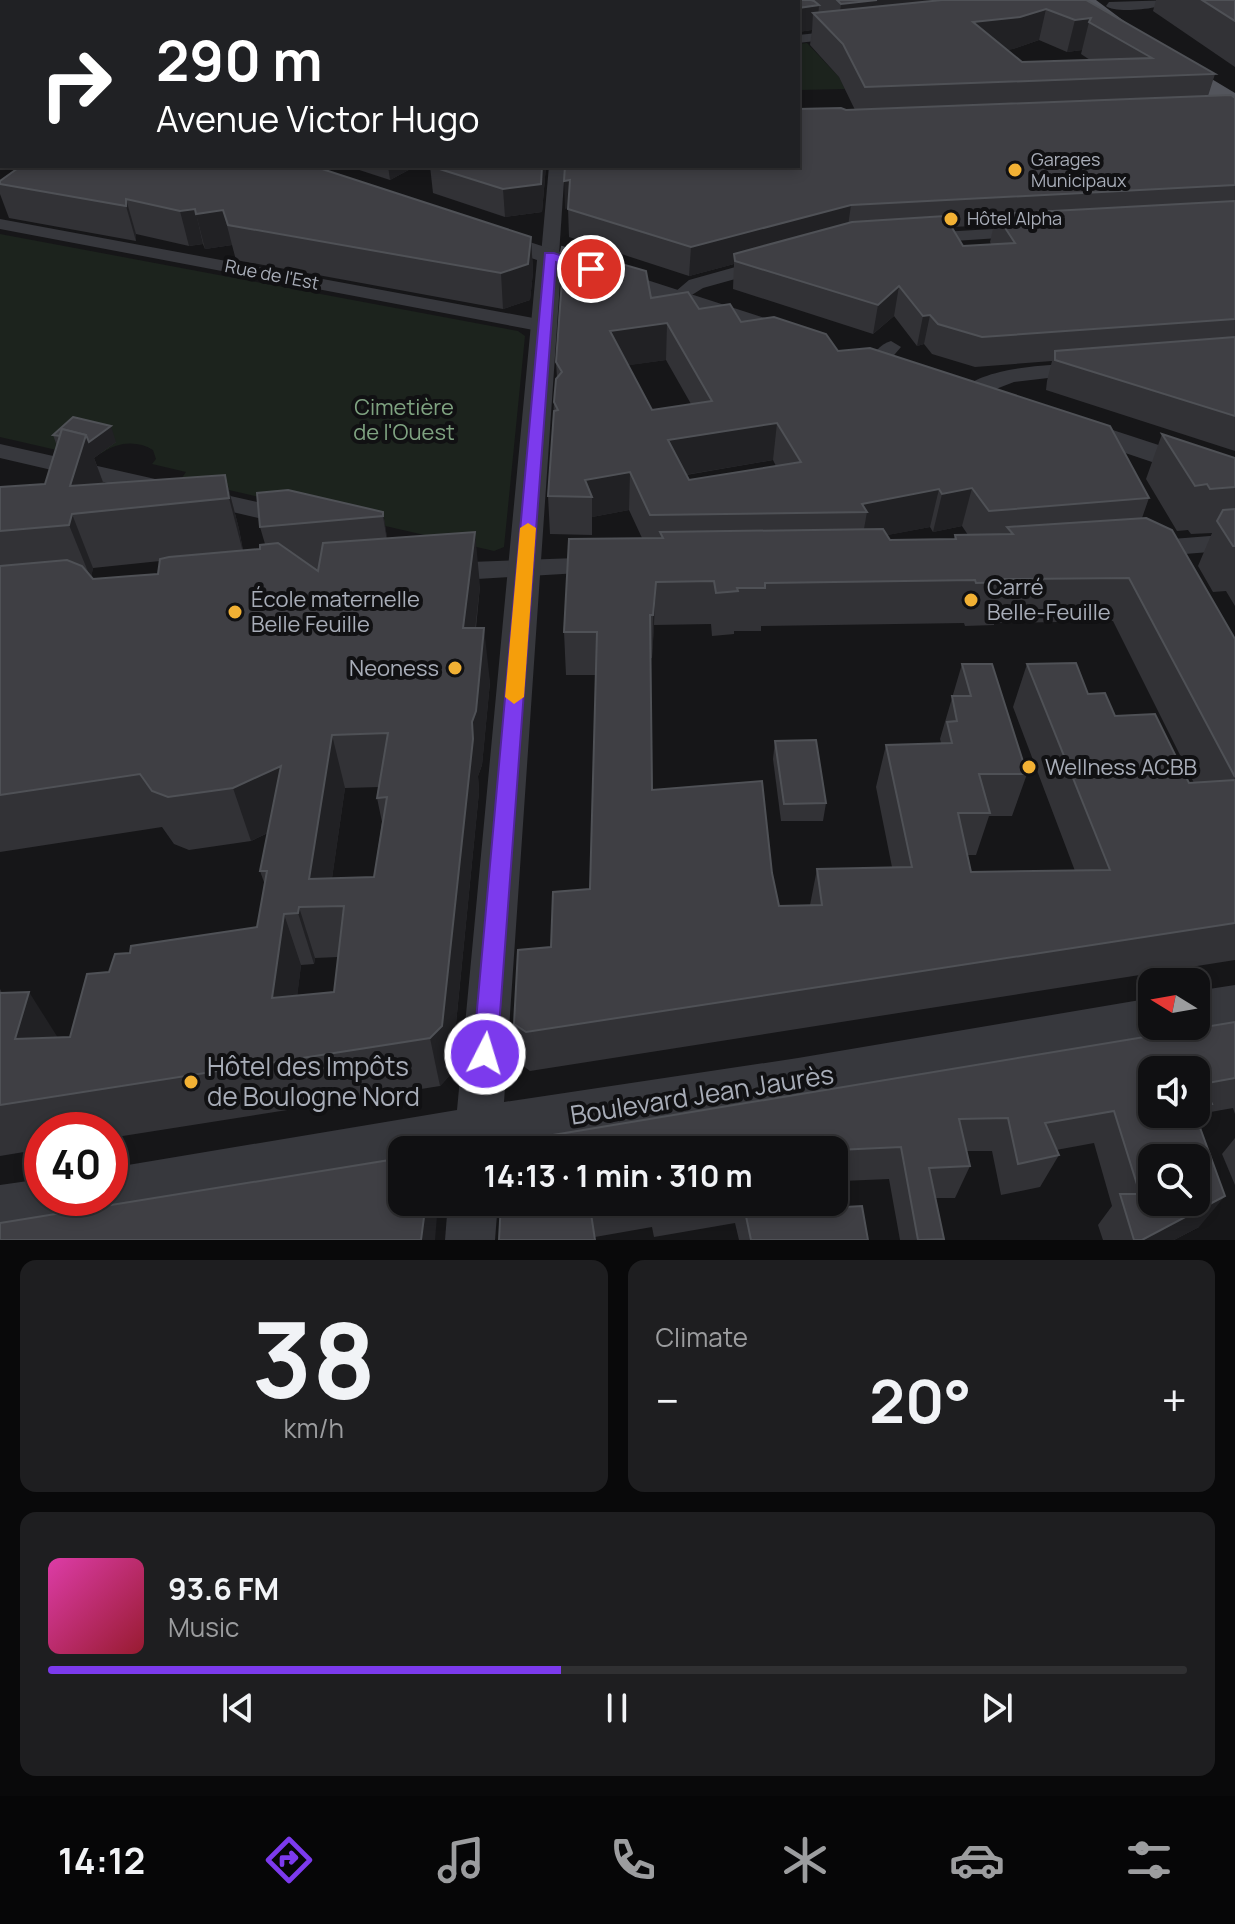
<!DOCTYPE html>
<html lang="en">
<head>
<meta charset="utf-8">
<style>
  body { margin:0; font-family:Manrope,sans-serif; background:#1e1e20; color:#f1f3f6; height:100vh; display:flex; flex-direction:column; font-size:30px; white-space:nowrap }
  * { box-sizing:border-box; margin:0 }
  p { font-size:26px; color:#9c9d9f }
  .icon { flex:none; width:44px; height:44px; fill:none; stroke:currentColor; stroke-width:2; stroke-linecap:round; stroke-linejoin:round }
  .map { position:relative; height:1240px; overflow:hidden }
  .panel { display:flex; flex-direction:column; gap:20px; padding:20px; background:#09090a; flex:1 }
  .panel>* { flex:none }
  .banner { position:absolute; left:0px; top:0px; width:800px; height:168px; box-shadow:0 4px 12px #0003,0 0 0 2px #303032; background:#202124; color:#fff; overflow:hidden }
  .needle { width:52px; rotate:281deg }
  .tools { position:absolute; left:1138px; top:968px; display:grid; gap:16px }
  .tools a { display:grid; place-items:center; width:72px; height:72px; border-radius:16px; background:#101012; box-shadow:0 4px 12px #0003,0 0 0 2px #303032; font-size:40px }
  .speed { position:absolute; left:24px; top:1112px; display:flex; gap:16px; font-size:40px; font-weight:700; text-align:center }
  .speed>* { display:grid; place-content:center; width:104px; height:104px; border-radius:50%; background:#101012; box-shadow:0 4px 12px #0003,0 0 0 2px #303032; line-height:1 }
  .speed .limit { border:12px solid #d22; background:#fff; color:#111 }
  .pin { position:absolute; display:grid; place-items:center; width:68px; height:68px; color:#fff; margin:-34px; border:4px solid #fff; border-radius:50%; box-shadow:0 2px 8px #0007 }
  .me { position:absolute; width:88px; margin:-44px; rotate:5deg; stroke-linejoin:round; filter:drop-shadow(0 0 6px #0008) }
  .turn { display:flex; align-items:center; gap:28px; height:168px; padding:0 24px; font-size:36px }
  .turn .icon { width:104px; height:104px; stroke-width:2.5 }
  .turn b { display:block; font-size:56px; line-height:68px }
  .big { font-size:60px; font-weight:700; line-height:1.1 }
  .panel .card { flex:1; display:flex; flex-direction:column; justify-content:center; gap:12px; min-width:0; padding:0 28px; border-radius:16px; background:#1e1e20 }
  .panel .dial { align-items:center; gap:0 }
  .dial b { font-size:104px; line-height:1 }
  .song { display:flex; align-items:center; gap:24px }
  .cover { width:96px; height:96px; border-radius:12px; background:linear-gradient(135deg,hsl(320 70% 55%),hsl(350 70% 35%)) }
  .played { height:8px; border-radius:4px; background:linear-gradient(90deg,#7c3aed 45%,#303032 45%) }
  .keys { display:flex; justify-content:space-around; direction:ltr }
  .heat { display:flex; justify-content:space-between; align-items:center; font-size:44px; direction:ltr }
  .panel .tiles { flex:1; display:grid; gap:20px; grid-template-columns:1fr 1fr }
  .card:last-child { grid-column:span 2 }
  .trip { position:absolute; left:388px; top:1136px; width:460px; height:80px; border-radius:16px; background:#101012; box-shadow:0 4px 12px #0003,0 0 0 2px #303032; font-weight:700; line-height:80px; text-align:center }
  .tab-bar { display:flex; height:128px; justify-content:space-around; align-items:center; background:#060607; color:#9c9d9f }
  .tab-bar .icon { width:56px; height:56px }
  .tab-bar .active { color:#7c3aed }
  .tab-bar b { font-size:36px; color:#f1f3f6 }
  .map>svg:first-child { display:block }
  .green { fill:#1c231d }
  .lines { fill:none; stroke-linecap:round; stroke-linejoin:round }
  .minor { fill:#37383d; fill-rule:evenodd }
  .tertiary { fill:#37383d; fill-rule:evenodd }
  .primary { fill:#53555c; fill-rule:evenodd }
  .wall { fill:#323236; fill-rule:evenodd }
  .shaded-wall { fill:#212124 }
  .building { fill:#3f3f44; stroke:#4f5156; stroke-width:2; fill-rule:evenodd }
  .route { fill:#7c3aed; stroke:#51269a; stroke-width:2 }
  .slow { fill:#f59e0b }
  .poi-dot { fill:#f2b134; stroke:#111113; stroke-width:3 }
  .labels { text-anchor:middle; stroke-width:8; stroke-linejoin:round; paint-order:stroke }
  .far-poi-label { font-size:18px; fill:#a8adb8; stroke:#111113; text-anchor:start }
  .far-street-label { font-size:18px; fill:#a8adb8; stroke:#111113 }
  .park-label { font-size:22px; fill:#7fa381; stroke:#111113 }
  .poi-label { font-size:22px; fill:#a8adb8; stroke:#111113; text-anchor:start }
  .near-poi-label { font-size:26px; fill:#a8adb8; stroke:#111113; text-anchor:start }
  .near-street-label { font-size:26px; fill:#a8adb8; stroke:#111113 }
</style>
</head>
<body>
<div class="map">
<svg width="1235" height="1240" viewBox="0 0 1235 1240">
  <rect width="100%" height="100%" fill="#161618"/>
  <g class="green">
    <path d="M807,43L839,77L845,89L798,90V44Z"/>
    <path d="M0,234L518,331L525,336L504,547L494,551L181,479L186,472L152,464L156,459L153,450C137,440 117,442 102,453L68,445L61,451L0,437Z"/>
  </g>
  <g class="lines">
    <g class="minor">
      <path d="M846,30L851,31V37L798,43V35Z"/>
      <path d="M549,166H565L559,255L550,261L541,255Z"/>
      <path d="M0,219L544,320L554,326L544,332L0,229Z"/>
      <path d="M1025,227L1034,232L1031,236L924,243L915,238L924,233Z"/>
      <path d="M768,258L777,264L775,268L703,288L679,303L669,297L689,280Z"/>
      <path d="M891,341L901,347L883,368H869L866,364C872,355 880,344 891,341Z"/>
      <path d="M1084,363L1094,369L1091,373L1014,382L970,399L959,393C981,366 1051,365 1084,363Z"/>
      <path d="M0,444L293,510L301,512L305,518L301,524L293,526L0,458Z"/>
      <path d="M1235,534V550L1147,557L1138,555L1135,549L1138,543L1147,541Z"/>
      <path d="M604,557L613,559L616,565L613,571L444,581L435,578L431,572L435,566L444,563Z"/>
    </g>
    <g class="tertiary">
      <path d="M1174,0C1165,9 1115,14 1106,6L1109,2Z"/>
      <path d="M486,228L802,330L806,336L802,342H784L561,268L504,1102L798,1058L1152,998V1026H1171L1168,1034L1152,1040L798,1102L501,1150H402V1166L110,1218L98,1213L80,1223L0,1235V1185L42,1179V1198H110V1168L457,1110L537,260L478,240L474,235L478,230Z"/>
      <path d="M1076,418L1235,470V490L1066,433L1062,427L1066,421Z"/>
      <path d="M1235,985V1025L1196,1031L1182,1026H1196V991Z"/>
      <path d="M448,1202H498L495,1240H445Z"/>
    </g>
    <path class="primary" d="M1071,0H1096L1160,48L1235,93V112L1226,109L1144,58Z"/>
  </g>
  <g class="wall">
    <path d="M261,0H1086L1215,74L1208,96L1235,98V451L1046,390L1047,381L1052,361L975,367L932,354L924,344L917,346L894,316L873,334L733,289L734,264L689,276L569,237L568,208L565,209L846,110H855L839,77L810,45L812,30L798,32V2H262ZM1039,40L1067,52L1082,50L1081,54L1090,60L1022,62L1006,50L1013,49ZM994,225L990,242L991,244L963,246L952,227Z"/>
    <path d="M1156,0H1235V67L1153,11Z"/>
    <path d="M347,166H416L390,180Z"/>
    <path d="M430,166H546L542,212L505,217L433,193Z"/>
    <path d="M0,181L531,237L533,272L530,300L503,309L236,260L232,245L205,249L203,244L189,246L136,234V241L9,218L0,194Z"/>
    <path d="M651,298L699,309L838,351L1149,498L1142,518L1235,639V960L530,1071L518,1062L514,1024L551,947L590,889L596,675H566L564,632L642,538L629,510L592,517V535L550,534L548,496L554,402L557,378L556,362ZM666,360L691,404L652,410L628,365ZM773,460L776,466L689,480L686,475ZM962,526L968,535H955L954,539L890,540L887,535L930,527L933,532ZM1113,621L1194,783H1189L1088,694L1027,664L1013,707L1075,871L971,872L967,855H976L989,816H1012L1027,774L962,664L940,739L941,743L886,745L876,787L892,867L817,869L810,905L779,906L772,873L652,790L650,658H652L654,625L711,624L712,636L734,634V631H761V626L964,623L965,626L994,625V623Z"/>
    <path d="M1162,434L1235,458V606L1226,591L1213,592L1198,566L1212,533L1191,534L1188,530L1177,531L1146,479Z"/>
    <path d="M53,435L116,442L94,458L104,484L225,475L239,529L243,550L260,549L265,544L260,527L383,512L387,538L480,586L476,628L490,682L482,765L478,776L479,792L451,1074L440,1086L110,1138V1130H42V1149L0,1156V989L2,993L58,1038L70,1037L109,972L130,953L257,927L265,885L260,871L268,833L251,841L189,850L174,844L162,827L0,852V487L45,484L57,446ZM160,561L158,574L93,579L91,577L93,568ZM379,787L377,798L382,822L374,877L332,878L345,788ZM338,957L334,992L297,996L301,965L314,964L315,958Z"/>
    <path d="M775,741L826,803L823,821H781L773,759Z"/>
    <path d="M1235,1022V1114L1233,1108L1205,1113L1198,1122L1199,1227L1174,1240H1103L1098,1225L1112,1206L1094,1143L1056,1150L1059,1155L1040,1187L1001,1195L992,1151H966L970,1166L955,1198H936L944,1240H900L889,1179L842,1181L845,1207L868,1240H739L735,1223L654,1237L652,1227L595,1237L501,1202H834V1150ZM1196,1070V1114H1152Z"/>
    <path d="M1235,1138V1185L1222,1154Z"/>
  </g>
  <g class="shaded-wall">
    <path d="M197,0H238L235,2H194Z"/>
    <path d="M490,0H548V2H491Z"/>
    <path d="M877,0H1039L838,28L841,4Z"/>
    <path d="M798,2L819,5L818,18L813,13L812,30L798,32Z"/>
    <path d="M1046,9L1039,40L1013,49L966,54L973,22Z"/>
    <path d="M1091,18L1089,22L1082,50L1067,52L1075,20Z"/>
    <path d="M0,24H2V51L0,52Z"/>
    <path d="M2,92V120L0,121V93Z"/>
    <path d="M2,129V162L0,164V130Z"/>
    <path d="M388,166H416L390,180Z"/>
    <path d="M542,166H546L542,212L505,217L503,189Z"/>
    <path d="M570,180L571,208L565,209L564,181Z"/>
    <path d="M126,199L136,234V241L126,206Z"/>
    <path d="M851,205L847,233L734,254V264L689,276L691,247Z"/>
    <path d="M195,209L203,244L189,246L180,211Z"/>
    <path d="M223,210L232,245L205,249L196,214Z"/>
    <path d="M531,237L533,272L530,300L503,309L501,273Z"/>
    <path d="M899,286L894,316L873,334L878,305Z"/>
    <path d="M930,315L924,344L917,346L923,316Z"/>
    <path d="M667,323L666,360L610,368V331Z"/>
    <path d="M777,423L773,460L666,478L668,440Z"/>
    <path d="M111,426L116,442L94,458L105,488L70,486L86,435Z"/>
    <path d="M630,472L629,510L592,517V497L585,480Z"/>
    <path d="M225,475L239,529L243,552L229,498Z"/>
    <path d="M972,488L962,526L933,532L942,494Z"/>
    <path d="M939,489L930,527L862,540L867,512L862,504Z"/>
    <path d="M383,512L390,556V560L383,516Z"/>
    <path d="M72,514L93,568L91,579L69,525Z"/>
    <path d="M475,532L480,586L469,682L463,628Z"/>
    <path d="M656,582L654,625L652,658L653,615Z"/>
    <path d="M484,628L490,682L482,765L478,776L479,792L451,1074L440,1086L430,1038Z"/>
    <path d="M332,735L345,788L328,906L309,879Z"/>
    <path d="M281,766L296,819L251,841L233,788Z"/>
    <path d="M299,907L315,958L314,964L298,913Z"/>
    <path d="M284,914L301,965L291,1047L272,998Z"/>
    <path d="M29,992L60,1041L15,1039Z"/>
    <path d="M1225,1196L1199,1227L1174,1240H1142Z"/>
    <path d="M426,1202H438V1204L435,1240H421Z"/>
  </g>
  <g class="building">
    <path d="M0,0H197L194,2H2V24H0Z"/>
    <path d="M268,0H493L494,2H269Z"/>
    <path d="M581,0H811L814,1L819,5L798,8V2H581Z"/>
    <path d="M837,0H877L841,4Z"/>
    <path d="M942,0H1086L1215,74L865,87L843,44L813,13ZM1046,9L1075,20L1091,18L1089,22L1152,58L1022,62L973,22L1020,17Z"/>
    <path d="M1202,0H1235V21Z"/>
    <path d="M0,71H2V92L0,93Z"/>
    <path d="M1231,95L1235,98V185L851,205L691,247L568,209L570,180L564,181L565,166H798V109L841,108L846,110Z"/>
    <path d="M0,114H2V129L0,130Z"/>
    <path d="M21,166H313L531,237L528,264L501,273L228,225L223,210L196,214L195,209L180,211L126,199V206L0,184V181Z"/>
    <path d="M430,166H542L541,184L503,189Z"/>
    <path d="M1235,201V319L982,337L938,324L930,315L923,316L899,286L878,305L735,261L734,254L852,222L945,216L963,246L1015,243L996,214Z"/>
    <path d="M562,247L646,271L651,298L688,292L699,309L730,304L741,322L774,317L826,334L838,351L870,348L1110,426L1149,498L989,511L972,488L942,494L939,489L862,504L867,512L650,515L630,472L585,480L592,497L548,496L554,411L558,410L554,402L556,379L562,372L556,362L564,252H561ZM667,323L712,401L652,410L610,331ZM777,423L801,462L689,480L668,440Z"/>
    <path d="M1235,337V416L1055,360V351Z"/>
    <path d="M73,417L111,426L89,442L86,435L62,429L60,436L53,435Z"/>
    <path d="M62,429L86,435L70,486L225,475L229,498L72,514L69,525L0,531V487L45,484Z"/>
    <path d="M1162,434L1235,458V487L1210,489L1207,484L1195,486Z"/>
    <path d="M288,490L383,512V516L260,527L257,493Z"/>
    <path d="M1235,509V546H1233L1217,521L1223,510Z"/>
    <path d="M1146,518L1172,530L1235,639V777L1129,578L1005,579L1006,582L976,583L975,580L765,583V588H737L738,591L716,593L714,581L656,582L653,615H650L652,790L762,781L772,873L779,906L822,905L817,869L912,867L886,745L952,743L947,722L957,721L952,696H971L962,664H992L1027,774H979L990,813H958L971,872L1110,870L1027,664L1076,663L1088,694L1105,693L1115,716L1155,714L1189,783L1235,780V923L526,1032L514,1024L518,950L551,947L553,892L590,889L597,632H564L569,539L663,538L660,532L883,529L890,540L956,539L955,535L1013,534L1007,527Z"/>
    <path d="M475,532L463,628H484L476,711L472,722L473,739L442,1026L430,1038L0,1105V993L29,992L15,1039L70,1037L87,974L109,972L115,954L130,953L131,946L257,927L267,871H260L281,766L233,788L168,797L152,791L140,774L0,795V566L67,560L82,566L93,579L131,576L158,574L160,559L169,557L260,549V545L278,543L318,571L323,543ZM388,733L377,798L387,797L374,877L309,879L332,735ZM344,906L334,992L272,998L284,914L298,913L299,907Z"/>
    <path d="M816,740L826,803L784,804L775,741Z"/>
    <path d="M1235,1022V1078L1202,1084L1212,1104L1196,1107V1070H1152V1114H1195L1225,1196L1142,1240H1134L1120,1194H1140L1114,1111L1045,1123L1059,1155L1018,1164L1008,1118L959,1119L970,1166L929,1168L944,1239L918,1240L901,1147L837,1150L845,1207L862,1206L868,1240H751L743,1202H834V1150H510L517,1141ZM1152,1158H1196V1202H1152Z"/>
    <path d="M402,1158V1202H426L421,1240H0V1223Z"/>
    <path d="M501,1202H620L590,1207L595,1240H499Z"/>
    <path d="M654,1202H683L655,1207Z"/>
  </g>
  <path class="route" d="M545,253H554L597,269L591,273L556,262L497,1054L493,1062L485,1065L476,1062L473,1054Z"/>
  <path class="slow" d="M528,523L536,528L524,697L514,704L505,697L520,528Z"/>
  <g class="poi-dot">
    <circle cx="1015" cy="170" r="8"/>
    <circle cx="951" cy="219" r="8"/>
    <circle cx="971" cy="600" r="8"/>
    <circle cx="235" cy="612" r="8"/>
    <circle cx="455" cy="668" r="8"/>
    <circle cx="1029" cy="767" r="8"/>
    <circle cx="191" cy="1082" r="8"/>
  </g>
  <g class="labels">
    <g class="far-poi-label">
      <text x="1031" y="166">Garages<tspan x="1031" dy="21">Municipaux</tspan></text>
      <text x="967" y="225">Hôtel Alpha</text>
    </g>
    <g class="far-street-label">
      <text transform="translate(272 275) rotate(11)" y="6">Rue de l'Est</text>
    </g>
    <g class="park-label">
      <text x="404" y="415">Cimetière<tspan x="404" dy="25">de l'Ouest</tspan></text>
    </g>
    <g class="poi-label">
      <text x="987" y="595">Carré<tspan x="987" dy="25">Belle-Feuille</tspan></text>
      <text x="251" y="607">École maternelle<tspan x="251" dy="25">Belle Feuille</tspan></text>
      <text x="439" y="676" text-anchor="end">Neoness</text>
      <text x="1045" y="775">Wellness ACBB</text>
    </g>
    <g class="near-poi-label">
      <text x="207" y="1076">Hôtel des Impôts<tspan x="207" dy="30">de Boulogne Nord</tspan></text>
    </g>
    <g class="near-street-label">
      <text transform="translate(702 1095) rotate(-9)" y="9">Boulevard Jean Jaurès</text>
    </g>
  </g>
</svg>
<div class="tools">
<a><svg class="needle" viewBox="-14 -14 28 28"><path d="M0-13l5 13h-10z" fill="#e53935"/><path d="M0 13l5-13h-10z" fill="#9c9d9f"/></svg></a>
<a><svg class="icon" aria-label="sound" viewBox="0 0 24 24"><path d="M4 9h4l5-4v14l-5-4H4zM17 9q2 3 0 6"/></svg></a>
<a><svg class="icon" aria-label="search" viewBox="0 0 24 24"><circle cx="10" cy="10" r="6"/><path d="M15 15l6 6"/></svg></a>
</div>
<div class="speed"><div class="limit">40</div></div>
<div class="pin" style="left:591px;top:269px;background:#d93025"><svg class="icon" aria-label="arrive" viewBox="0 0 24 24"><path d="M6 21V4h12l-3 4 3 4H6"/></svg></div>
<svg class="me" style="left:485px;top:1054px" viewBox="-20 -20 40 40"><circle r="17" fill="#7c3aed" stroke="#fff" stroke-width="3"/><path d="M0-11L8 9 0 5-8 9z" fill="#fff"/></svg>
<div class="trip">14:13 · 1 min · 310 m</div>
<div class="banner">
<div class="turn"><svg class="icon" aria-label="right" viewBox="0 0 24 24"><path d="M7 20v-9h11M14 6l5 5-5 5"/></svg><div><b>290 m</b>Avenue Victor Hugo</div></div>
</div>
</div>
<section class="panel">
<div class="tiles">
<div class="card dial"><b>38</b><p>km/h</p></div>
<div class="card"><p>Climate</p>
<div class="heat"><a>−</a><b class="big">20°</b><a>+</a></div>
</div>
<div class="card">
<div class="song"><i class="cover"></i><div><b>93.6 FM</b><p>Music</p></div></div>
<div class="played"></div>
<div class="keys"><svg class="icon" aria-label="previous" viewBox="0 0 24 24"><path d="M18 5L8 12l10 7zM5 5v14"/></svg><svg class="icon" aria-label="pause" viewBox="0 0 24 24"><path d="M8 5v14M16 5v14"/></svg><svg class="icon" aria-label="next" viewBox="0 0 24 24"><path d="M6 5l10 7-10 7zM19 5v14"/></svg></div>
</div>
</div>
</section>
<nav class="tab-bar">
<b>14:12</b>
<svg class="icon active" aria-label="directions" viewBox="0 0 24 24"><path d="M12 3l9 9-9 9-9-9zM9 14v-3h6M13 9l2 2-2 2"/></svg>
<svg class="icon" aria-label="music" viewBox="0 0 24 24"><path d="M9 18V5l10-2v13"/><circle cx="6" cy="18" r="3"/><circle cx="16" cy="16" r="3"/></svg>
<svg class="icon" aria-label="phone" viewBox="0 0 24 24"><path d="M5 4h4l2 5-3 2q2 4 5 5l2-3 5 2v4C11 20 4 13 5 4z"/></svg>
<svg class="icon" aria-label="climate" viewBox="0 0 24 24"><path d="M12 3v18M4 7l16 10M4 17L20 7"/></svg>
<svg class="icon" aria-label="car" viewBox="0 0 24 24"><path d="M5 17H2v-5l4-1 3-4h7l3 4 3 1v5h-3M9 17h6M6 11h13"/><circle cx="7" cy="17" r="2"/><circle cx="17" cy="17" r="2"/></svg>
<svg class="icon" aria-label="filters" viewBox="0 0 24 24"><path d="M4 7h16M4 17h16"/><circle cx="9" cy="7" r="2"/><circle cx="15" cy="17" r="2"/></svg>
</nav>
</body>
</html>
